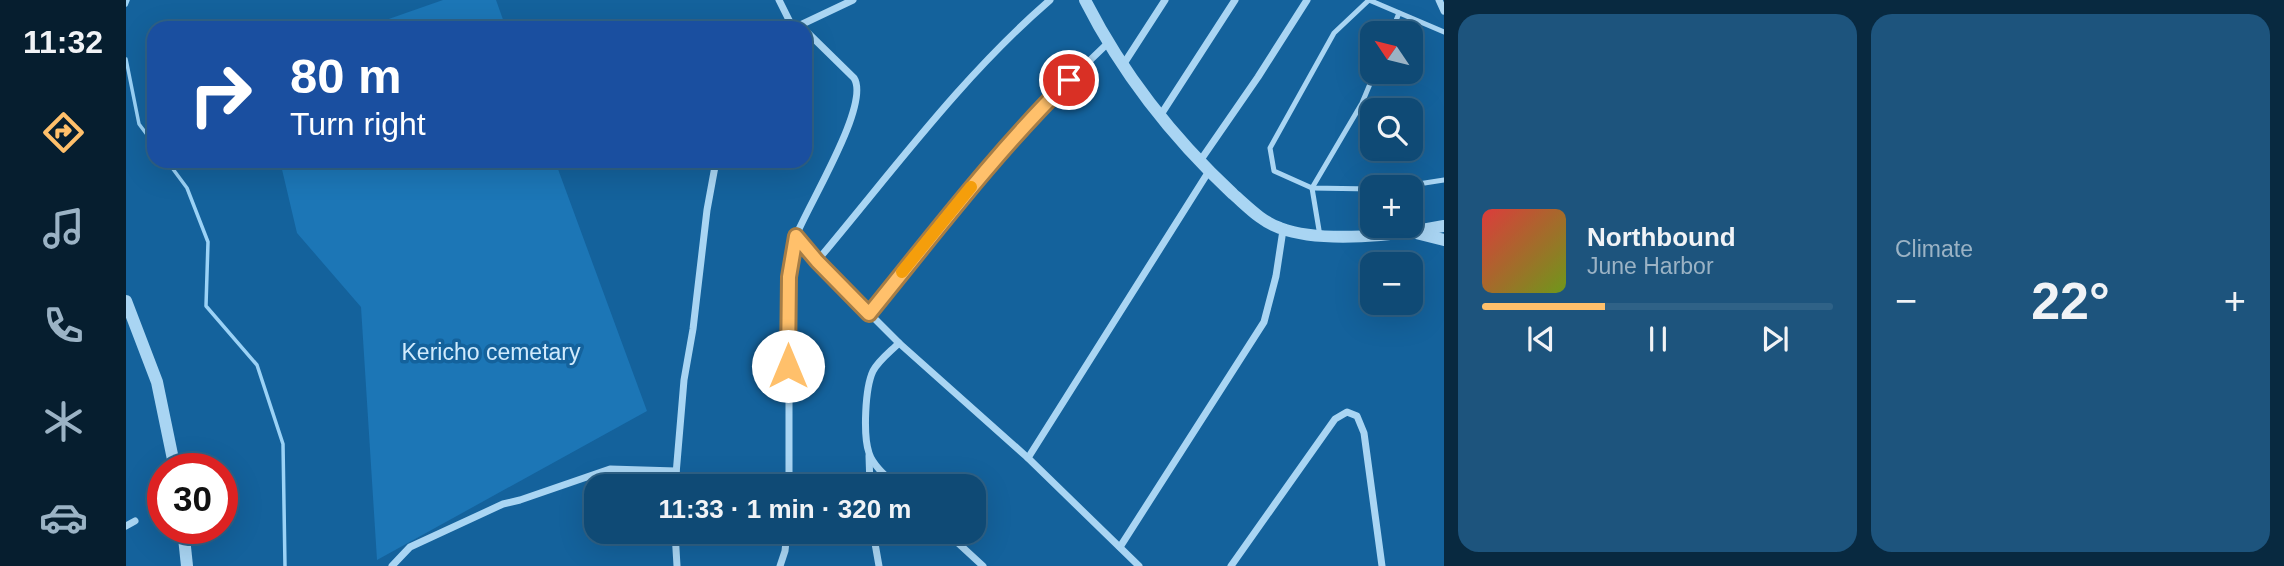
<!DOCTYPE html>
<html lang="en">
<head>
<meta charset="utf-8">
<style>
  body { margin:0; font-family:Arial,sans-serif; background:#1d547d; color:#f1f3f6; height:100vh; display:flex; flex-direction:column; font-size:26px; white-space:nowrap }
  * { box-sizing:border-box; margin:0 }
  p { font-size:23px; color:#9bb3c5 }
  .icon { flex:none; width:38px; height:38px; fill:none; stroke:currentColor; stroke-width:2; stroke-linecap:round; stroke-linejoin:round }
  .map { position:relative; flex:1; overflow:hidden }
  .panel { display:flex; flex-direction:column; gap:14px; padding:14px; background:#082940; width:840px }
  .panel>* { flex:none }
  .banner { position:absolute; left:21px; top:21px; width:665px; height:147px; border-radius:21px; box-shadow:0 7px 28px #0002,0 0 0 2px #2f6287; background:#1a4fa0; color:#fff; overflow:hidden }
  .needle { width:46px; rotate:305deg }
  .buttons { position:absolute; left:1234px; top:21px; display:grid; gap:14px }
  .buttons a { display:grid; place-items:center; width:63px; height:63px; border-radius:14px; background:#0f4a75; box-shadow:0 7px 28px #0002,0 0 0 2px #2f6287; font-size:35px }
  .speed { position:absolute; left:21px; top:453px; display:flex; gap:14px; font-size:35px; font-weight:700; text-align:center }
  .speed>* { display:grid; place-content:center; width:91px; height:91px; border-radius:50%; background:#0f4a75; box-shadow:0 7px 28px #0002,0 0 0 2px #2f6287; line-height:1 }
  .speed .limit { border:10px solid #d22; background:#fff; color:#111 }
  .pin { position:absolute; display:grid; place-items:center; width:60px; height:60px; color:#fff; margin:-30px; border:4px solid #fff; border-radius:50%; box-shadow:0 2px 7px #0007 }
  .me { position:absolute; width:77px; margin:-38px; rotate:0deg; stroke-linejoin:round; filter:drop-shadow(0 0 5px #0008) }
  .turn { display:flex; align-items:center; gap:24px; height:147px; padding:0 28px; font-size:32px }
  .turn .icon { width:91px; height:91px; stroke-width:2.5 }
  .turn b { display:block; font-size:49px; line-height:60px }
  .big { font-size:52px; font-weight:800; line-height:1.1 }
  .panel .tile { flex:1; display:flex; flex-direction:column; justify-content:center; gap:10px; min-width:0; padding:0 24px; border-radius:21px; background:#1d547d }
  .song { display:flex; align-items:center; gap:21px }
  .cover { width:84px; height:84px; border-radius:10px; background:linear-gradient(135deg,hsl(0 70% 55%),hsl(80 70% 35%)) }
  .played { height:7px; border-radius:4px; background:linear-gradient(90deg,#ffc06b 35%,#2f6287 35%) }
  .keys { display:flex; justify-content:space-around; direction:ltr }
  .heat { display:flex; justify-content:space-between; align-items:center; font-size:38px; direction:ltr }
  .panel .tiles { flex:1; display:grid; gap:14px; grid-template-columns:repeat(2,1fr) }
  .trip { position:absolute; left:458px; top:474px; width:402px; height:70px; border-radius:21px; background:#0f4a75; box-shadow:0 7px 28px #0002,0 0 0 2px #2f6287; font-weight:800; line-height:70px; text-align:center }
  main { display:flex; flex:1; min-height:0 }
  .tab-bar { display:flex; flex-direction:column; width:126px; justify-content:space-around; align-items:center; background:#061e2f; color:#9bb3c5 }
  .tab-bar .icon { width:49px; height:49px }
  .tab-bar .current { color:#ffc06b }
  .tab-bar b { font-size:32px; color:#f1f3f6 }
  .map>svg:first-child { display:block }
  .green { fill:#1c76b6 }
  .lines { fill:none; stroke-linecap:round; stroke-linejoin:round }
  .stream { stroke:#9bd2f6; stroke-width:3.5 }
  .service { stroke:#a9d5f3; stroke-width:5 }
  .minor { stroke:#a9d5f3; stroke-width:7 }
  .tertiary { stroke:#a9d5f3; stroke-width:12 }
  .route-casing { stroke:#a67d46; stroke-width:18 }
  .route { stroke:#ffc06b; stroke-width:12 }
  .slow { stroke:#f59e0b; stroke-width:12 }
  .labels { text-anchor:middle; stroke-width:7; stroke-linejoin:round; paint-order:stroke }
  .park-label { font-size:23px; fill:#d1ebfd; stroke:#14629c }
</style>
</head>
<body>
<main>
<nav class="tab-bar">
<b>11:32</b>
<svg class="icon current" aria-label="directions" viewBox="0 0 24 24"><path d="M12 3l9 9-9 9-9-9zM9 14v-3h6M13 9l2 2-2 2"/></svg>
<svg class="icon" aria-label="music" viewBox="0 0 24 24"><path d="M9 18V5l10-2v13"/><circle cx="6" cy="18" r="3"/><circle cx="16" cy="16" r="3"/></svg>
<svg class="icon" aria-label="phone" viewBox="0 0 24 24"><path d="M5 4h4l2 5-3 2q2 4 5 5l2-3 5 2v4C11 20 4 13 5 4z"/></svg>
<svg class="icon" aria-label="climate" viewBox="0 0 24 24"><path d="M12 3v18M4 7l16 10M4 17L20 7"/></svg>
<svg class="icon" aria-label="car" viewBox="0 0 24 24"><path d="M5 17H2v-5l4-1 3-4h7l3 4 3 1v5h-3M9 17h6M6 11h13"/><circle cx="7" cy="17" r="2"/><circle cx="17" cy="17" r="2"/></svg>
</nav>
<div class="map">
<svg width="1318" height="566" viewBox="0 0 1318 566">
  <rect width="100%" height="100%" fill="#14629c"/>
  <g class="green">
    <path d="M317,0H370L380,28H237Z"/>
    <path d="M154,161H429L521,411L251,560L235,307L171,233Z"/>
  </g>
  <g class="lines">
    <g class="stream">
      <path d="M0,5L2,0"/>
      <path d="M0,59L13,124L28,144"/>
      <path d="M41,161L61,188L82,242L80,306L131,365L157,444L159,566"/>
    </g>
    <g class="service">
      <path d="M1265,33L1273,13"/>
      <path d="M1273,187L1318,180"/>
      <path d="M1246,189L1186,188L1148,171L1144,148L1208,33L1243,0L1318,32"/>
      <path d="M1194,236L1186,188L1236,103L1249,72"/>
    </g>
    <g class="minor">
      <path d="M653,0L667,28"/>
      <path d="M1313,0L1318,11"/>
      <path d="M668,28L727,0"/>
      <path d="M679,30L728,78C745,104 682,205 670,236L691,261L773,343"/>
      <path d="M997,65L1039,0"/>
      <path d="M1034,116L1109,0"/>
      <path d="M1074,161L1132,77L1181,0"/>
      <path d="M691,261C766,172 836,76 924,0"/>
      <path d="M743,314L870,158L907,115L982,43"/>
      <path d="M743,456L744,486"/>
      <path d="M902,458L1083,171"/>
      <path d="M549,486L558,380L567,329L581,210L590,161"/>
      <path d="M663,486V277L670,236"/>
      <path d="M771,486C762,478 747,466 743,453C737,435 739,388 747,371C753,360 764,352 773,343L902,458L1013,566"/>
      <path d="M0,526L9,521"/>
      <path d="M549,532L551,566"/>
      <path d="M747,532L753,566"/>
      <path d="M820,532L857,566"/>
      <path d="M994,547L1138,322L1150,276L1157,230"/>
      <path d="M266,566L284,547L377,504L394,500L484,469L550,471"/>
      <path d="M654,566L659,551L661,532"/>
      <path d="M1105,566L1209,419L1221,412L1231,416L1238,433L1256,566"/>
    </g>
    <g class="tertiary">
      <path d="M959,0C996,73 1047,138 1107,194C1122,207 1136,222 1154,228C1197,244 1273,235 1318,226"/>
      <path d="M1290,233L1318,240"/>
      <path d="M0,301L31,382L49,469"/>
      <path d="M57,528L61,566"/>
    </g>
  </g>
  <g class="lines">
    <g class="route-casing">
      <path id="route" d="M662,366L663,277L670,236L691,261L743,314C808,234 870,152 943,80"/>
    </g>
    <use href="#route" class="route"/>
    <path class="slow" d="M776,272L845,187"/>
  </g>
  <g class="labels">
    <g class="park-label">
      <text x="365" y="360">Kericho cemetary</text>
    </g>
  </g>
</svg>
<div class="buttons">
<a><svg class="needle" viewBox="-14 -14 28 28"><path d="M0-13l5 13h-10z" fill="#e53935"/><path d="M0 13l5-13h-10z" fill="#9bb3c5"/></svg></a>
<a><svg class="icon" aria-label="search" viewBox="0 0 24 24"><circle cx="10" cy="10" r="6"/><path d="M15 15l6 6"/></svg></a>
<a>+</a>
<a>−</a>
</div>
<div class="speed"><div class="limit">30</div></div>
<div class="pin" style="left:943px;top:80px;background:#d93025"><svg class="icon" aria-label="arrive" viewBox="0 0 24 24"><path d="M6 21V4h12l-3 4 3 4H6"/></svg></div>
<svg class="me" style="left:662px;top:366px" viewBox="-20 -20 40 40"><circle r="19" fill="#fff"/><path d="M0-13L10 11 0 6-10 11z" fill="#ffc06b"/></svg>
<div class="trip">11:33 · 1 min · 320 m</div>
<div class="banner">
<div class="turn"><svg class="icon" aria-label="right" viewBox="0 0 24 24"><path d="M7 20v-9h11M14 6l5 5-5 5"/></svg><div><b>80 m</b>Turn right</div></div>
</div>
</div>
<section class="panel">
<div class="tiles">
<div class="tile">
<div class="song"><i class="cover"></i><div><b>Northbound</b><p>June Harbor</p></div></div>
<div class="played"></div>
<div class="keys"><svg class="icon" aria-label="previous" viewBox="0 0 24 24"><path d="M18 5L8 12l10 7zM5 5v14"/></svg><svg class="icon" aria-label="pause" viewBox="0 0 24 24"><path d="M8 5v14M16 5v14"/></svg><svg class="icon" aria-label="next" viewBox="0 0 24 24"><path d="M6 5l10 7-10 7zM19 5v14"/></svg></div>
</div>
<div class="tile"><p>Climate</p>
<div class="heat"><a>−</a><b class="big">22°</b><a>+</a></div>
</div>
</div>
</section>
</main>
</body>
</html>
